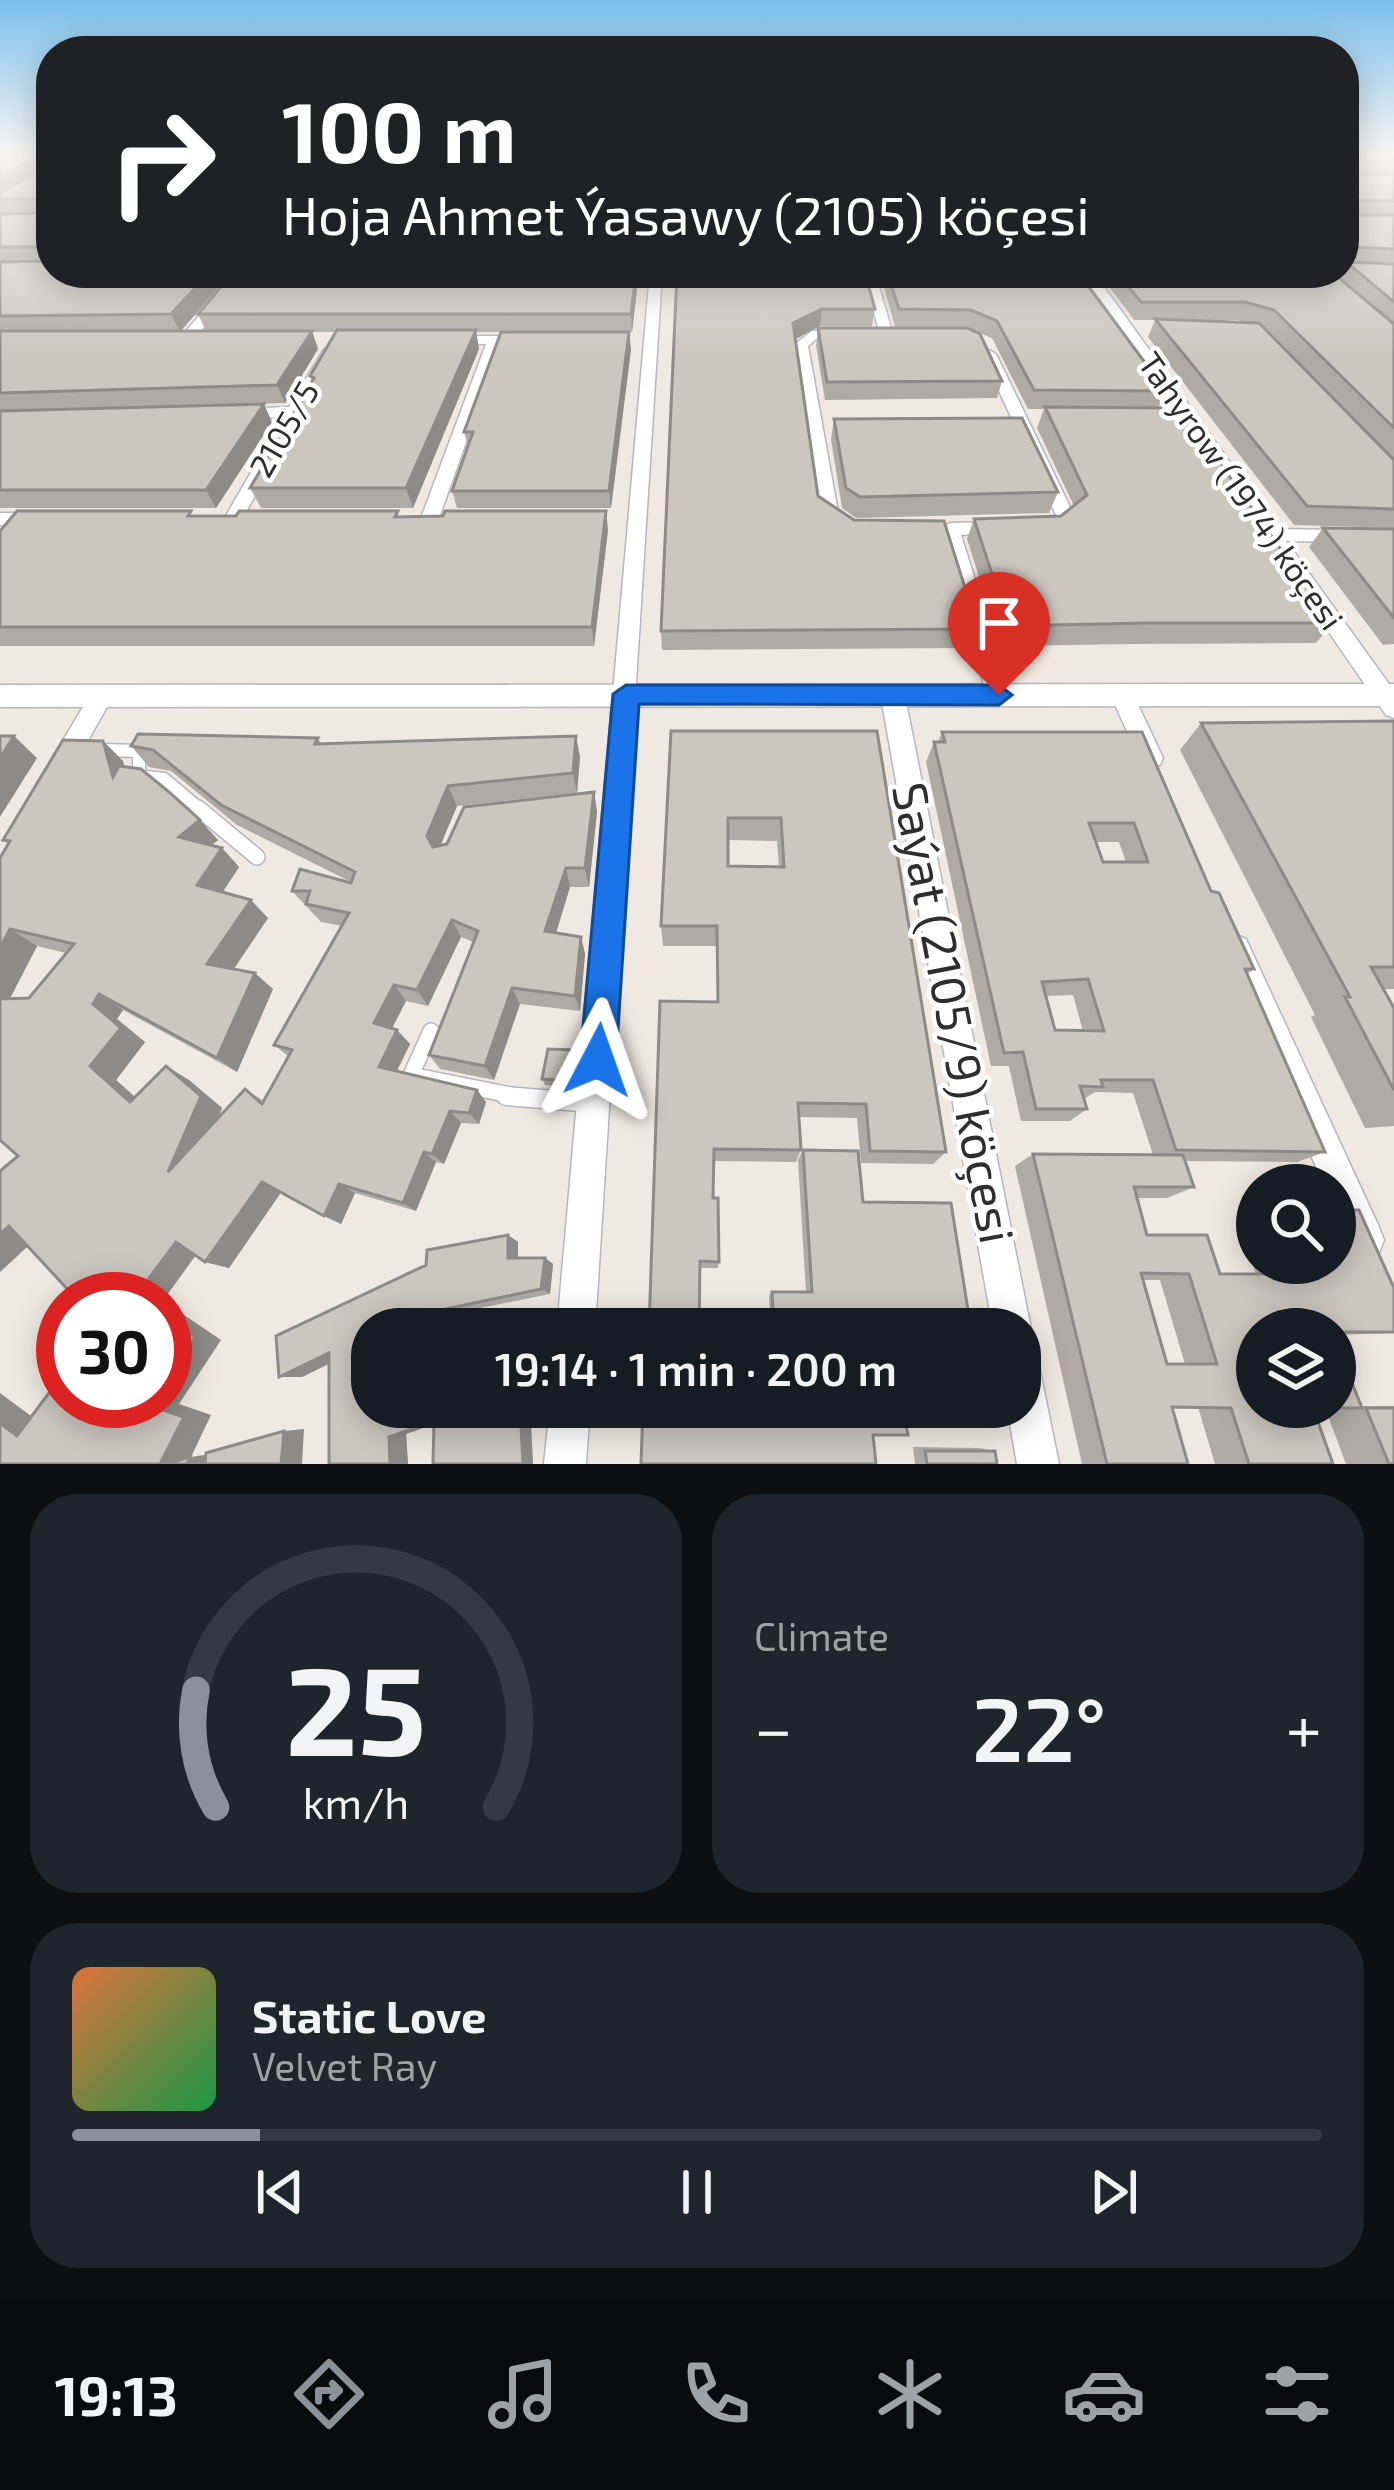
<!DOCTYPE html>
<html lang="en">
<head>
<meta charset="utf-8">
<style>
  body { margin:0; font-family:"Exo 2",sans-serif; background:#20242c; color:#f1f3f6; height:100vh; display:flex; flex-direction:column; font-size:45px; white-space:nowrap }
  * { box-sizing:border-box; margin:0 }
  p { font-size:39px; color:#9ea1a6 }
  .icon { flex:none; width:66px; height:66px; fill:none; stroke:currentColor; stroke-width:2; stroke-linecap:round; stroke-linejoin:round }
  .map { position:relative; height:1464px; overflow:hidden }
  .drawer { display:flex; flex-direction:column; gap:30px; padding:30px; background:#0d0f14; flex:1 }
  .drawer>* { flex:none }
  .banner { position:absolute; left:36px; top:36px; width:1323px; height:252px; border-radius:48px; box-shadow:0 6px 30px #0003; background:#202124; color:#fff; overflow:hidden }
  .tools { position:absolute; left:1236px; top:1164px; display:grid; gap:24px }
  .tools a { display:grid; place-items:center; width:120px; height:120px; border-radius:50%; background:#171b24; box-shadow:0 6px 30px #0003; font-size:60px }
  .speed { position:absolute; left:36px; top:1272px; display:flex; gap:24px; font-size:60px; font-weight:700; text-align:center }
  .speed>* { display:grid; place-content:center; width:156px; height:156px; border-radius:50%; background:#171b24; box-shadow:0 6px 30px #0003; line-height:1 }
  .speed .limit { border:18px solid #d22; background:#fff; color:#111 }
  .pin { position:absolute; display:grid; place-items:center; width:102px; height:102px; color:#fff; margin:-123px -51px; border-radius:50% 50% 50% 0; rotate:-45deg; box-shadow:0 0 12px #0007 }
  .pin .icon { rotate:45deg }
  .me { position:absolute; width:132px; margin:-66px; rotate:4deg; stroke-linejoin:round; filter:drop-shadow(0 0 9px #0008) }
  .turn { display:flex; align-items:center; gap:42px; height:252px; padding:0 48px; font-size:54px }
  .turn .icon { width:156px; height:156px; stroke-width:2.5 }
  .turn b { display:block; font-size:84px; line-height:102px }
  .big { font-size:90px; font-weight:600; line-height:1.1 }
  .drawer .widget { flex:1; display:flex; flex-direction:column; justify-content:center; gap:18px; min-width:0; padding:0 42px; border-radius:48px; background:#20242c }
  .drawer .dial { align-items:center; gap:0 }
  .dial svg { height:312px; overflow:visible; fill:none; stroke:#363941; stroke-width:7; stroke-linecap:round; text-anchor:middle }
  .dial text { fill:#f1f3f6; stroke:none }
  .song { display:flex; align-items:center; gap:36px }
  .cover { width:144px; height:144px; border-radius:18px; background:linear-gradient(135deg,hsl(20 70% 55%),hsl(140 70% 35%)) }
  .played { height:12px; border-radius:6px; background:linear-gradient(90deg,#8c9099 15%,#363941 15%) }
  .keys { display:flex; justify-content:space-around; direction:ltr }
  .heat { display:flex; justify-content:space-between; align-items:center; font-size:66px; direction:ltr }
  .drawer .tiles { flex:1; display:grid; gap:30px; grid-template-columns:1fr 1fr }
  .widget:last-child { grid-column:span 2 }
  .trip { position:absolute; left:351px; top:1308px; width:690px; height:120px; border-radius:48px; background:#171b24; box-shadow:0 6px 30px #0003; font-weight:600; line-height:120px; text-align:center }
  .dock { display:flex; height:192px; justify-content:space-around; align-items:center; background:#090b0e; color:#9ea1a6 }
  .dock .icon { width:84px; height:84px }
  .dock .active { color:#8c9099 }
  .dock b { font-size:54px; color:#f1f3f6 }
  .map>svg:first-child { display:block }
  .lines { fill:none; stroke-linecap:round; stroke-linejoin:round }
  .service-far2-casing { stroke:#b4b7c1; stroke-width:15 }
  .service-far1-casing { stroke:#b4b7c1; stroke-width:18 }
  .service-casing { stroke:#b4b7c1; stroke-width:21 }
  .minor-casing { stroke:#b4b7c1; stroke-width:3 }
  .tertiary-casing { stroke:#b4b7c1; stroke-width:3 }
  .service-far2 { stroke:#fff; stroke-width:12 }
  .service-far1 { stroke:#fff; stroke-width:15 }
  .service { stroke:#fff; stroke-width:18 }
  .minor { fill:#fff; fill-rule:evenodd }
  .tertiary { fill:#fff; fill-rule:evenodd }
  .wall { fill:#afaba4; fill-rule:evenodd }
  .shaded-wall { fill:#8e8b86 }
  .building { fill:#cbc7bf; stroke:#8e8b86; stroke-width:3; fill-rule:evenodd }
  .route { fill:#1a73e8; stroke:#114b97; stroke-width:3 }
  .labels { text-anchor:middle; stroke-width:9; stroke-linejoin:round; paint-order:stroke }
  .far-street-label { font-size:33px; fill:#2e2e2e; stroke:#fff }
  .near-street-label { font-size:48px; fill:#2e2e2e; stroke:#fff }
</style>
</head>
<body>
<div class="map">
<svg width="1394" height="1464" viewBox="0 0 1394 1464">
  <rect width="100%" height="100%" fill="#efe9e1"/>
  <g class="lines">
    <g class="service-far2-casing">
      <path id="service-far2" d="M102,750L139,751V776L164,779L202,811"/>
    </g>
    <g class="service-far1-casing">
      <g id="service-far1">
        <path d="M198,808L257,857"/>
        <path d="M431,1031L411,1075L530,1099"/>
      </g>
    </g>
    <g class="service-casing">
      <path id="service" d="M506,1096L593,1103"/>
    </g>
    <g class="minor-casing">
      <g id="minor">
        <path d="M235,273H248L191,343H181V337Z"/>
        <path d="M650,273H662L595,1329H557Z"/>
        <path d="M863,273H875L892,331L913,332V338H881Z"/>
        <path d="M1081,273H1094L1278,529L1394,531V543L1286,541L1394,691V718L1386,715Z"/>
        <path d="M812,331H847L854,335L847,339H816L808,346L838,512L852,526L843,532L820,514L794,345Z"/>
        <path d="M449,336H528L535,340L528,344H501L439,518L430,524L421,518L486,344L444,343V337Z"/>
        <path d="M324,349L336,352L242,519L240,523H226L224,519L283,417L237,419L229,414L237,409L289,407Z"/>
        <path d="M989,350L996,354L1074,515L1068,526L1042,533L1032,527L1056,515L982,354Z"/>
        <path d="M0,513H40L49,519L40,525H0Z"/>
        <path d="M1002,522L1009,524V532L961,535L1011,695L999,704L987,695L940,529L950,523Z"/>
        <path d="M101,687L113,696L70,773H52L49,766L52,759L93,690Z"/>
        <path d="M893,688L905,697L1031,1329L1026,1343L1020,1345V1329H993L881,697Z"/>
        <path d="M1124,689L1132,692L1163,758L1160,765H1142L1139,758L1112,698Z"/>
        <path d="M1236,935L1246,939L1379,1227L1384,1240L1379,1253L1366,1258L1353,1253L1335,1211V1185H1324L1221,949L1226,939Z"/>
        <path d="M1020,1351L1034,1357L1040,1371L1059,1464H1017L1007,1407H1020Z"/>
        <path d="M550,1407H590L586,1464H544Z"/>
      </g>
    </g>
    <g class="tertiary-casing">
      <path id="tertiary" d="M1394,684V706L0,707V685Z"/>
    </g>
    <use href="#service-far2" class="service-far2"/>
    <use href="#service-far1" class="service-far1"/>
    <use href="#service" class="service"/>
    <use href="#minor" class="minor"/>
    <use href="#tertiary" class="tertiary"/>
  </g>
  <g class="wall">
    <path d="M0,152H51V273H231L180,331H206L198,314L639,273L632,332H476L479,349L413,508H261L250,488L312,381L310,376L336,332H312L318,349L285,403L193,406L272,422L216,508H0Z"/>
    <path d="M1344,152H1394V528L1294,525L1148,337L1155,320H1134L1105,281L1108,273H1339L1337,277L1339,273H1344ZM1162,320H1236L1247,322ZM1262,326L1265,327L1388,454Z"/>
    <path d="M677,273L875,309L872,326H820L795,339L818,496L978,629L971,648L662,650L661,631Z"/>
    <path d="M880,273H1092L1095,277L1091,289L1166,391L1158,408L1333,623L1316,643L1134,644L1001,646L967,539L974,519L1061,516L1074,506L1037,428L1044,409H1028L992,338L967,328L895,327Z"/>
    <path d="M818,328L1002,381L997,398L825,400L816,345Z"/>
    <path d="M631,349L611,508H457L452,491L468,446L464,432Z"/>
    <path d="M834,419L1058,492L1049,513L856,518L842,508L831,439Z"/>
    <path d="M194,516L400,517L608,530L594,646H0V531Z"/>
    <path d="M1323,528L1394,529V644L1383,645L1309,547Z"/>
    <path d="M1394,721V989H1382L1394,1008V1126L1365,1128L1311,1017L1315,1015L1180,750L1201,723Z"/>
    <path d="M671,731H877L946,1152L933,1164L861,1163L857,1118L799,1117L801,1150L796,1162L714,1161L713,1198L719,1262L718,1268H700L649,1329L717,1002V946H663L661,926ZM728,840L777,841L779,867L728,866Z"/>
    <path d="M942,732H1142L1211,891L1254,969L1247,974L1325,1152L1297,1162L1185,1161L1194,1187L1167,1198H1137L1147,1235L1220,1274H1256L1237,1220L1257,1214V1263H1335L1394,1288V1333L1335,1335V1329H1257L1361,1406H1394V1464H1346L1325,1408H1313L1333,1464H1215L1198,1407H1172L1188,1464H1082L1015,1166L1033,1154L1153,1155L1133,1093L1095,1092L1084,1099L1087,1109L1070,1121H1021L1009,1066H991L926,762L934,742H938ZM1096,842H1119L1126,862H1103ZM1073,995L1083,1031L1055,1030L1046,996ZM1143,1280H1160L1185,1364H1167Z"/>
    <path d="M318,738L321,744L580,757L577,793L457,806L440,846L594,792L597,812L589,887H570L556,933L581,937L585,954L580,1011L520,1004L494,1080L440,1069L429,1055L473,942L461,937L428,1006L406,1001L392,1028L397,1030L410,1044L397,1071L477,1090L486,1102L479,1124L461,1123L444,1164L436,1162L416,1211L355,1193L341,1224L281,1192L229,1268L205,1262L196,1255L164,1299L70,1292L28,1246L0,1272V1171L18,1156L0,1140L8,844L3,840L103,741L123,761L124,767L218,840L211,845L222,848L239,867L223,892L268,918L234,969L273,989L237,1072L123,1010L117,1019L145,1042L116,1080L135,1097L189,1080L222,1108L219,1117L245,1089L264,1101L288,1056L274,1045L342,926L321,922L292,891L351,882L237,825L171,771L149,767L131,746ZM37,946L66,953L29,998H10Z"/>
    <path d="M576,1057L574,1087L545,1085L542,1079Z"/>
    <path d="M803,1150L863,1202L971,1329H910L909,1319L837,1318L838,1329H770L769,1296L772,1292H806L798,1160Z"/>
    <path d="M508,1235L518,1242V1258H545L553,1264L550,1294L450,1314L449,1325L429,1329H372V1407H530L533,1464L434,1424L406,1434L408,1464H329V1364L302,1377H279Z"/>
    <path d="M913,1447L979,1448L995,1451L997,1464H915Z"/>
  </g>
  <g class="shaded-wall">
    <path d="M46,152L51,168L0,197V177Z"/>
    <path d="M209,273H231L180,332L171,314Z"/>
    <path d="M636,273H639L632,332L631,314Z"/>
    <path d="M822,309L820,326L792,341L793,323Z"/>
    <path d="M476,330L479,349L413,508L406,488Z"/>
    <path d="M312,331L318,349L285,403L277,385Z"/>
    <path d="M629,332L631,349L611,508L609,491Z"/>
    <path d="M264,404L272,422L216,508L206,490Z"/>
    <path d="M606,511L608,530L594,646L592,627Z"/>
    <path d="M14,736L37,758L0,817V758Z"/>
    <path d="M576,736L580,757L577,793L573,773Z"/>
    <path d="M103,741L123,761L132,797L113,777Z"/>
    <path d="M448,786L457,806L436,856L427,836Z"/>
    <path d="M594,792L597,812L589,887L585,868Z"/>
    <path d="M200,820L218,840L198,856L179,837Z"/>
    <path d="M222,848L239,867L215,903L197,885Z"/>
    <path d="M566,868L570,887L551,949L545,931Z"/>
    <path d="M251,900L268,918L226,980L207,964Z"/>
    <path d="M452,920L461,937L428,1006L417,990Z"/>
    <path d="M10,929L37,946L0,1018V948Z"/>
    <path d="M581,937L585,954L580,1011L575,996Z"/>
    <path d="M255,973L273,989L237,1072L217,1058Z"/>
    <path d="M394,985L406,1001L387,1038L374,1023Z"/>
    <path d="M512,988L520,1004L494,1080L485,1066Z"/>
    <path d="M99,994L123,1010L117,1019L145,1042L116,1080L155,1115L130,1102L90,1066L93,1004Z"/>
    <path d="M397,1030L410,1044L392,1080L379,1067Z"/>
    <path d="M574,1050L576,1057L574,1087L571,1081Z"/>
    <path d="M166,1066L189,1080L222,1108L192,1181L168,1172Z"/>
    <path d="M477,1090L486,1102L479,1124L469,1113Z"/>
    <path d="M450,1111L461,1123L444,1164L432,1154Z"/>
    <path d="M424,1152L436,1162L416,1211L403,1203Z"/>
    <path d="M262,1182L282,1191L229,1268L205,1262Z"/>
    <path d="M339,1184L355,1193L341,1224L324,1216Z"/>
    <path d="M9,1226L41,1234L0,1272V1234Z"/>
    <path d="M508,1235L518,1242V1264L508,1258Z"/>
    <path d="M176,1242L200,1249L164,1299H138L135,1297Z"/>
    <path d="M545,1258L553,1264L550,1294L541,1289Z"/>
    <path d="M165,1302L221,1340L179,1404L211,1415L191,1457L217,1453L212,1464H160L150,1406L153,1401H165Z"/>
    <path d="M436,1311L450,1314L449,1325L436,1322Z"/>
    <path d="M329,1353L348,1354L302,1377H279Z"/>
    <path d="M0,1393L54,1433L17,1436L0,1423Z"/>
    <path d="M520,1407H530L533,1464H523Z"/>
    <path d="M448,1419L406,1434L408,1464H390L389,1437L434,1421Z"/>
    <path d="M304,1429L302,1464H281L284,1431Z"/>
  </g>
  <g class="building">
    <path d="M0,152H46L0,177Z"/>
    <path d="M47,152H51V256L42,247H0V214L46,213L43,199H0V193L46,166Z"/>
    <path d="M1344,152H1394V160L1352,159L1347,169L1352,174H1394V201L1352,200L1348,211L1353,215H1394V249L1353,247L1345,262Z"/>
    <path d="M51,258V273H209L171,314L0,316V262L48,261Z"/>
    <path d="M1346,262L1394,264V302Z"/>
    <path d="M233,273H636L631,314H198Z"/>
    <path d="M677,273H865L875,309H822L793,323L818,496L854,520L944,521L978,629L661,631Z"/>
    <path d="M887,273H1092L1095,277L1086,283L1166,391L1034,390L997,321L971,310L899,309Z"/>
    <path d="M1117,273H1333L1394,324V428L1274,310L1245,302H1141Z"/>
    <path d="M1155,319L1259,323L1394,460V509L1307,506Z"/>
    <path d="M818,328H967L980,334L1002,381L827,382Z"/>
    <path d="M337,330H476L406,488H250L314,378L310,376Z"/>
    <path d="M0,331H312L277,385L0,393Z"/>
    <path d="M501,332H629L609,491H452L473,432H464Z"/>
    <path d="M264,404L206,490H0V411Z"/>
    <path d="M1045,407L1175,408L1205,449H1210L1333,623H1147L1009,626L974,519L1061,516L1087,495Z"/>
    <path d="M1022,418L1058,492L860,497L846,488L834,419Z"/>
    <path d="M17,511H191L188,516H236L239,511H398L395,517L443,516L445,511H606L592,627H0V531Z"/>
    <path d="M1323,528L1394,529V618Z"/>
    <path d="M1394,721V967H1371L1394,1008V1090L1345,997H1350L1201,723Z"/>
    <path d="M671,731H877L946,1152L870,1151L866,1104L798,1103L801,1150L714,1149L713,1198H718L719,1262L700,1261L699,1329H649L660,1001L718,1002L717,926H661ZM728,818H781L784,867L728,866Z"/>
    <path d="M942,732H1142L1211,891L1219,893L1254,969H1245L1325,1152L1176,1150L1153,1080H1101L1103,1087L1080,1086L1087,1109H1036L1023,1052L1004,1053L934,742H945ZM1089,823H1134L1148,862H1103ZM1088,979L1104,1031L1055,1030L1042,982Z"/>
    <path d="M138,734L318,738L315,744L576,736L573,773L448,786L427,836L433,847L447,844L464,807L594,792L585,868H566L545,931L581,937L575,996L512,988L485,1066L429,1055L478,931L452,920L417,990L394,985L374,1023L397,1030L379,1067L477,1090L469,1113L450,1111L432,1154L424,1152L403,1203L339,1184L324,1216L262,1182L205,1262L176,1242L135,1297L138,1299H65L70,1292L9,1226L0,1234V1171L18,1156L0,1140V999L29,998L74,944L10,929L0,948V858L10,841L3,840L63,740L103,741L113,777L119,766L141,769L169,792L200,820L179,837L222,848L197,885L251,900L207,964L255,973L217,1058L99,994L93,1004L121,1028L90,1066L130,1102L166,1066L201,1096L168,1172L245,1089L262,1104L292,1050L274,1045L349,913L306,904L310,891H292L300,869L351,883L355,872L221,805L153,750L131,746Z"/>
    <path d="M0,736H14L0,758Z"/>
    <path d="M548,1049L574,1050L571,1081L542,1079Z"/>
    <path d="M803,1150L858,1151L863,1202L951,1203L971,1329H921L919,1316L837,1315L838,1329H774L772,1292H812Z"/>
    <path d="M1033,1154L1183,1155L1194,1187H1134L1147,1235H1207L1220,1274H1293L1289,1263H1335V1210H1359L1394,1288V1332H1335V1329H1257V1407H1335V1340L1362,1408H1313L1333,1464H1249L1231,1408L1172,1407L1188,1464H1107ZM1141,1273L1189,1274L1217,1364H1167Z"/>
    <path d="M508,1235V1258H545L541,1289L436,1311V1322L400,1329H372V1407H520L523,1464H433L434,1421L389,1437L390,1464H329V1353L279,1377L276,1336L426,1265L427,1250Z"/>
    <path d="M63,1302V1317L55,1312Z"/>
    <path d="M165,1317L195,1337L165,1383Z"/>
    <path d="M63,1374V1401H153L150,1406L184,1417L160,1464H0V1423L17,1436Z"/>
    <path d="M643,1407H902L908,1435H873L876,1464H641Z"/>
    <path d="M1366,1408H1394V1464H1389Z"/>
    <path d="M284,1431L281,1464H205L206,1453Z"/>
    <path d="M925,1451H995L997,1464H927Z"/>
    <path d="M190,1457L187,1464H166Z"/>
  </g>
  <linearGradient id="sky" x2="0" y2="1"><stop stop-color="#7abfeb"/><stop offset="0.43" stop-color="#f8f5f2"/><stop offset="1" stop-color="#f8f5f2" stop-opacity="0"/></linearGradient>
  <rect width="1394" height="357" fill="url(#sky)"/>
  <path class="route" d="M626,685H999L1012,695L999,705L639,704L616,1060L611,1073L598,1078L585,1073L580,1060L613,694Z"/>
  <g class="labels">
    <g class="far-street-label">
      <text transform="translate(284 429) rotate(-60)" y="12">2105/5</text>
      <text transform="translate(1241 491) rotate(55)" y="12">Tahyrow (1974) köçesi</text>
    </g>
    <g class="near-street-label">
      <text transform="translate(953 1013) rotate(79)" y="17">Saýat (2105/9) köçesi</text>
    </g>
  </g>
</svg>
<div class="tools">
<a><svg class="icon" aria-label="search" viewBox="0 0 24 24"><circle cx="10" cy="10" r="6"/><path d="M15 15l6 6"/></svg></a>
<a><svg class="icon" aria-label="layers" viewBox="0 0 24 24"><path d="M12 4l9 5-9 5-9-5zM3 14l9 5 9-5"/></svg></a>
</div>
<div class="speed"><div class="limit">30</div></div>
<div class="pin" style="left:999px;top:695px;background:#d93025"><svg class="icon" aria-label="arrive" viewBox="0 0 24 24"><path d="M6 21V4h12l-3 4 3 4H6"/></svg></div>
<svg class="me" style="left:598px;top:1060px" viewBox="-20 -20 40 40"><path d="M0-17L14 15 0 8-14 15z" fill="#1a73e8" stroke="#fff" stroke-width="4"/></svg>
<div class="trip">19:14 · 1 min · 200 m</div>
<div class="banner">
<div class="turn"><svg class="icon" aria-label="right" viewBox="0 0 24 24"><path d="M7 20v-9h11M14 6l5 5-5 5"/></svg><div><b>100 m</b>Hoja Ahmet Ýasawy (2105) köçesi</div></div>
</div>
</div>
<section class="drawer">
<div class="tiles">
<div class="widget dial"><svg viewBox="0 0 100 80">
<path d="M14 69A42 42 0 1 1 86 69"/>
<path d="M14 69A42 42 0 0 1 9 39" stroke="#8c9099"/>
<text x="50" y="56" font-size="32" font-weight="700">25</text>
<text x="50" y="72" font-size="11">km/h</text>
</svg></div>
<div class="widget"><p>Climate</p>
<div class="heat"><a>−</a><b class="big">22°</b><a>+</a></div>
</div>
<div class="widget">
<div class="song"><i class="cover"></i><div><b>Static Love</b><p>Velvet Ray</p></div></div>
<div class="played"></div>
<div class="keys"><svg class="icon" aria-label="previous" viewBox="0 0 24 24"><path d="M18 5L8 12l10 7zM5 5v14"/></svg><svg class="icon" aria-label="pause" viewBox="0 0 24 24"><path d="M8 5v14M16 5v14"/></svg><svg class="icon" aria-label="next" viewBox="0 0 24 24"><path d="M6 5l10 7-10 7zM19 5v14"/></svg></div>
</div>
</div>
</section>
<nav class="dock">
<b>19:13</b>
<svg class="icon active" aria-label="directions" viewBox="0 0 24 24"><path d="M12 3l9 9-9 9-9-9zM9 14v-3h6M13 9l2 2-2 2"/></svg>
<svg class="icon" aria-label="music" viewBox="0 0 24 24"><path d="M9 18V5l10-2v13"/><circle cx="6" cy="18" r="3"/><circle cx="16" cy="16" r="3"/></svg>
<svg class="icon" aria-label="phone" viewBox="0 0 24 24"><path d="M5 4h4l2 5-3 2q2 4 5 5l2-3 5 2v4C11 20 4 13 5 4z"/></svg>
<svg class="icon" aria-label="climate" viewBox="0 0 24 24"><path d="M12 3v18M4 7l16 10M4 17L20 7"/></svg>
<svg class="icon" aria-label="car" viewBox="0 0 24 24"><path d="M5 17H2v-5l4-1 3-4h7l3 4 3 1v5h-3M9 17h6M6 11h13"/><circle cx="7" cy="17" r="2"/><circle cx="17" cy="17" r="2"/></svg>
<svg class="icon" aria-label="filters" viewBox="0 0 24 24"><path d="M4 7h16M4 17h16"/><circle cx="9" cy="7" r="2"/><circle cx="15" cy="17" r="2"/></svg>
</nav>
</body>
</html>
